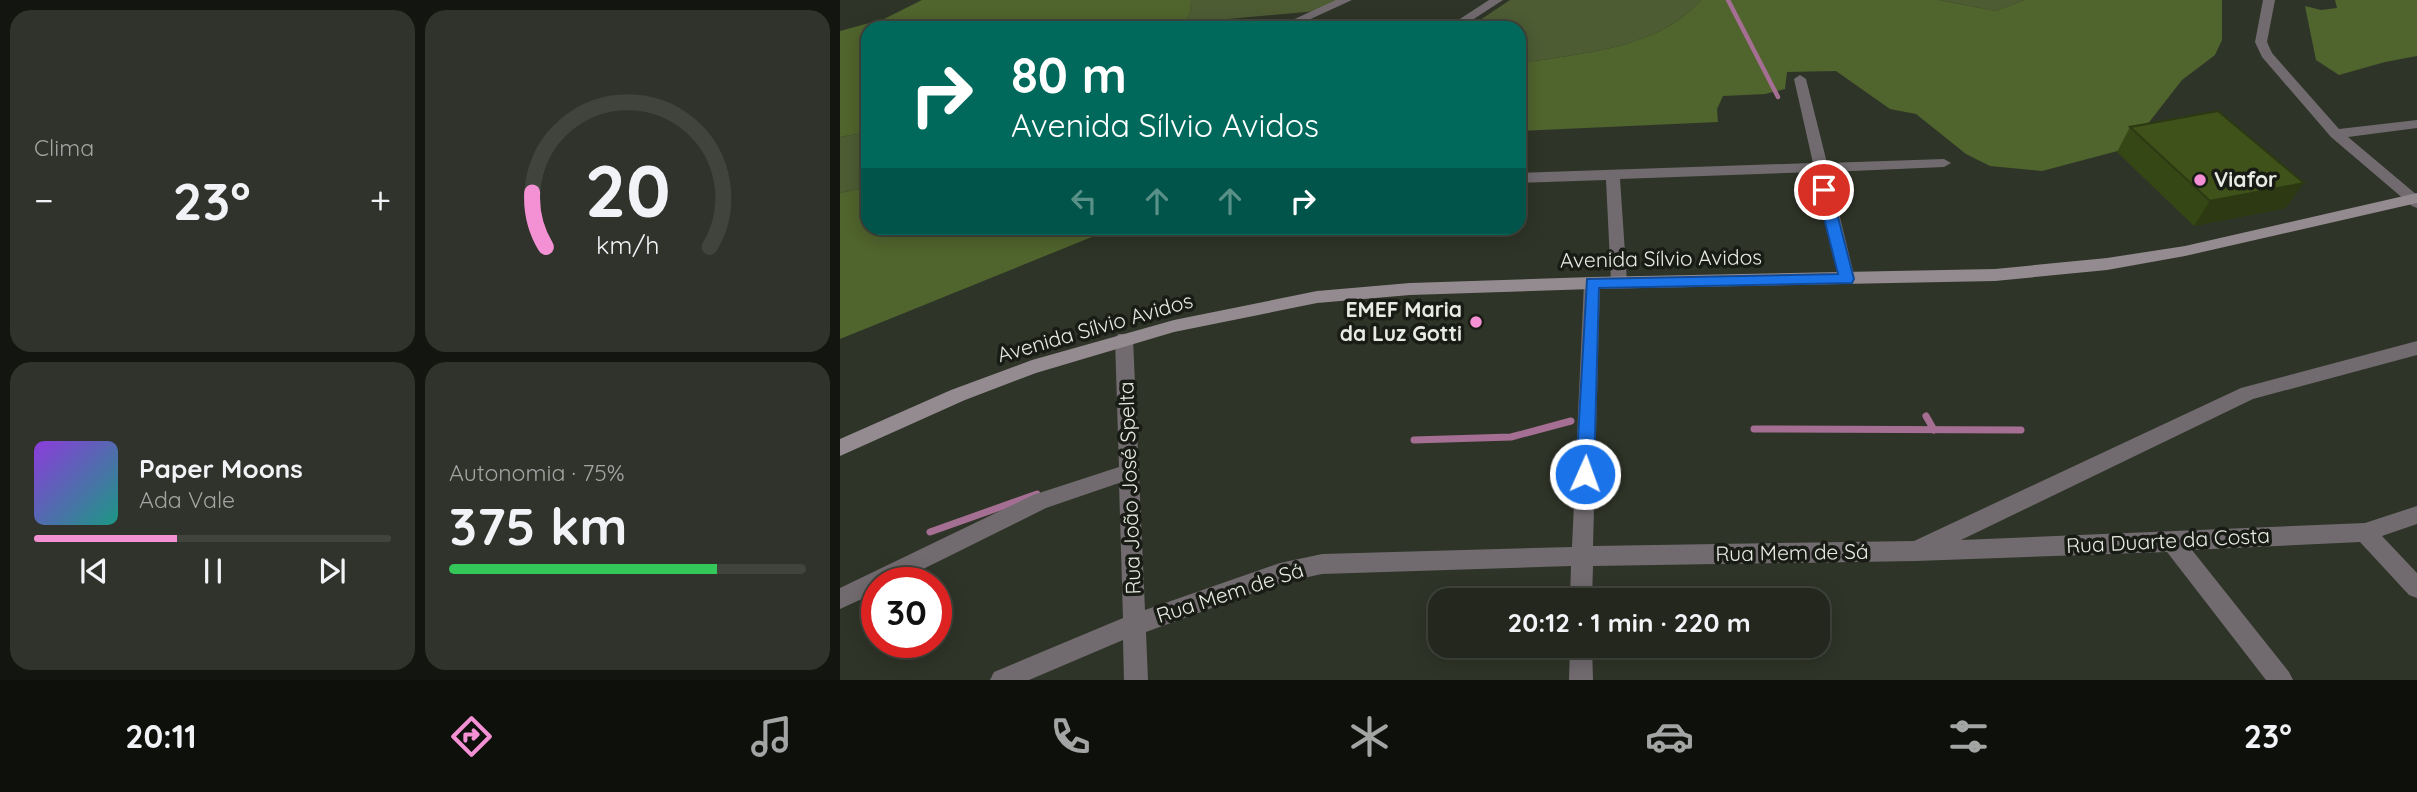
<!DOCTYPE html>
<html lang="pt">
<head>
<meta charset="utf-8">
<style>
  body { margin:0; font-family:Quicksand,sans-serif; background:#2f332b; color:#f1f3f6; height:100vh; display:flex; flex-direction:column; font-size:26px; white-space:nowrap }
  * { box-sizing:border-box; margin:0 }
  p { font-size:23px; color:#a3a5a4 }
  .icon { flex:none; width:38px; height:38px; fill:none; stroke:currentColor; stroke-width:2; stroke-linecap:round; stroke-linejoin:round }
  .map { position:relative; flex:1; overflow:hidden }
  .side { display:flex; flex-direction:column; gap:10px; padding:10px; background:#131510; width:840px }
  .side>* { flex:none }
  .guide { position:absolute; left:21px; top:21px; width:665px; height:214px; border-radius:21px; box-shadow:0 4px 18px #0003,0 0 0 2px #40443c; background:#00695c; color:#fff; overflow:hidden }
  .speed { position:absolute; left:21px; top:567px; display:flex; gap:14px; font-size:35px; font-weight:700; text-align:center }
  .speed>* { display:grid; place-content:center; width:91px; height:91px; border-radius:50%; background:#23271e; box-shadow:0 4px 18px #0003,0 0 0 2px #40443c; line-height:1 }
  .speed .limit { border:10px solid #d22; background:#fff; color:#111 }
  .pin { position:absolute; display:grid; place-items:center; width:60px; height:60px; color:#fff; margin:-30px; border:4px solid #fff; border-radius:50%; box-shadow:0 2px 7px #0007 }
  .me { position:absolute; width:77px; margin:-38px; rotate:2deg; stroke-linejoin:round; filter:drop-shadow(0 0 5px #0008) }
  .turn { display:flex; align-items:center; gap:24px; height:147px; padding:0 35px; font-size:32px }
  .turn .icon { width:91px; height:91px; stroke-width:2.5 }
  .turn b { display:block; font-size:49px; line-height:60px }
  .lanes { display:flex; align-items:center; height:66px; padding:0 35px; background:#0003; justify-content:center; gap:35px; direction:ltr }
  .lanes .off { opacity:.35 }
  .big { font-size:52px; font-weight:700; line-height:1.1 }
  .side .card { flex:1; display:flex; flex-direction:column; justify-content:center; gap:10px; min-width:0; padding:0 24px; border-radius:21px; background:#2f332b }
  .side .dial { align-items:center; gap:0 }
  .dial svg { height:182px; overflow:visible; fill:none; stroke:#40443c; stroke-width:7; stroke-linecap:round; text-anchor:middle }
  .dial text { fill:#f1f3f6; stroke:none }
  .song { display:flex; align-items:center; gap:21px }
  .cover { width:84px; height:84px; border-radius:10px; background:linear-gradient(135deg,hsl(270 70% 55%),hsl(170 70% 35%)) }
  .played { height:7px; border-radius:4px; background:linear-gradient(90deg,#f491d4 40%,#40443c 40%) }
  .keys { display:flex; justify-content:space-around; direction:ltr }
  .heat { display:flex; justify-content:space-between; align-items:center; font-size:38px; direction:ltr }
  .charge { height:10px; border-radius:5px; background:linear-gradient(90deg,#34c759 75%,#40443c 0) }
  .side .tiles { flex:1; display:grid; gap:10px; grid-template-columns:repeat(2,1fr) }
  .trip { position:absolute; left:588px; top:588px; width:402px; height:70px; border-radius:21px; background:#23271e; box-shadow:0 4px 18px #0003,0 0 0 2px #40443c; font-weight:700; line-height:70px; text-align:center }
  .dock { display:flex; height:112px; justify-content:space-around; align-items:center; background:#0e100c; color:#a3a5a4 }
  .dock .icon { width:49px; height:49px }
  .dock .selected { color:#f491d4 }
  .dock b { font-size:32px; color:#f1f3f6 }
  main { display:flex; flex:1; min-height:0 }
  .map>svg:first-child { display:block }
  .green { fill:#4d5c33 }
  .forest { fill:#50642d }
  .lines { fill:none; stroke-linecap:round; stroke-linejoin:round }
  .stream-far1 { stroke:#a46f92; stroke-width:4.5 }
  .stream { stroke:#a46f92; stroke-width:7 }
  .minor { fill:#716b6f; fill-rule:evenodd }
  .secondary { fill:#948b90; fill-rule:evenodd }
  .wall { fill:#364716 }
  .shaded-wall { fill:#2c3912 }
  .building { fill:#3f521a; stroke:#2c3912; stroke-width:2 }
  .route { fill:#1a73e8; stroke:#114b97; stroke-width:2 }
  .poi-dot { fill:#f491d4; stroke:#191b15; stroke-width:2.5 }
  .labels { text-anchor:middle; stroke-width:7; stroke-linejoin:round; paint-order:stroke }
  .poi-label { font-size:21px; font-weight:bold; fill:#e8ebe4; stroke:#191b15; text-anchor:start }
  .street-label { font-size:21px; fill:#e8ebe4; stroke:#191b15 }
</style>
</head>
<body>
<main>
<section class="side">
<div class="tiles">
<div class="card"><p>Clima</p>
<div class="heat"><a>−</a><b class="big">23°</b><a>+</a></div>
</div>
<div class="card dial"><svg viewBox="0 0 100 80">
<path d="M14 69A42 42 0 1 1 86 69"/>
<path d="M14 69A42 42 0 0 1 8 45" stroke="#f491d4"/>
<text x="50" y="56" font-size="32" font-weight="700">20</text>
<text x="50" y="72" font-size="11">km/h</text>
</svg></div>
<div class="card">
<div class="song"><i class="cover"></i><div><b>Paper Moons</b><p>Ada Vale</p></div></div>
<div class="played"></div>
<div class="keys"><svg class="icon" aria-label="previous" viewBox="0 0 24 24"><path d="M18 5L8 12l10 7zM5 5v14"/></svg><svg class="icon" aria-label="pause" viewBox="0 0 24 24"><path d="M8 5v14M16 5v14"/></svg><svg class="icon" aria-label="next" viewBox="0 0 24 24"><path d="M6 5l10 7-10 7zM19 5v14"/></svg></div>
</div>
<div class="card"><p>Autonomia · 75%</p><b class="big">375 km</b><div class="charge"></div></div>
</div>
</section>
<div class="map">
<svg width="1577" height="680" viewBox="0 0 1577 680">
  <rect width="100%" height="100%" fill="#2f3428"/>
  <g class="green">
    <path d="M351,0H510L488,10L344,23L350,13Z"/>
    <path d="M670,0H861C815,51 742,52 679,64V28H628Z"/>
    <path d="M1099,0H1184L1156,11Z"/>
    <path d="M28,132V187L0,193V137Z"/>
  </g>
  <g class="forest">
    <path d="M82,0H351L350,13L341,28H28V132L0,137V31L44,19Z"/>
    <path d="M861,0H1099L1156,11L1184,0H1382V40L1375,55L1342,80L1289,148L1202,171L1150,166L1126,154L1076,114L1050,109L996,71L947,72L945,89L925,94L883,96L877,109L878,122L679,131V64C742,52 815,51 861,0Z"/>
    <path d="M1495,0H1577V56L1545,62L1499,75L1476,60L1465,6L1481,10L1497,8Z"/>
    <path d="M28,187V228H274L0,339V193Z"/>
  </g>
  <g class="lines">
    <path class="stream-far1" d="M888,0L938,97"/>
    <g class="stream">
      <path d="M1086,416L1094,430"/>
      <path d="M914,429L1181,430"/>
      <path d="M574,440L671,437L731,421"/>
      <path d="M90,532L197,494"/>
    </g>
    <g class="minor">
      <path d="M496,0H512L451,28H435Z"/>
      <path d="M649,0H663L620,28H606Z"/>
      <path d="M1423,0H1435L1427,42L1432,53L1499,129L1577,120V128L1508,137L1577,195V208L1572,206L1491,137L1422,57L1415,42Z"/>
      <path d="M960,75L966,79L987,163L1104,159L1111,163L1104,167L989,172L1015,279L1013,283H1001L999,279L975,172L780,179L787,282L779,288L771,282L766,180L679,183V173L973,163L954,79Z"/>
      <path d="M752,277L760,283L753,546L1074,541L1401,388L1577,341V355L1413,399L1121,540L1525,523L1577,506V524L1542,536L1577,573V598L1569,595L1520,542L1352,550L1449,672L1453,680H1426L1327,552L1076,561L753,566L752,600H730L731,566L482,574L440,583L306,632L308,680H284L283,640L189,680H150L154,672L283,618L279,483L206,508L55,583H37V592L0,609V588L193,495L279,467L275,339L278,334H290L293,339L305,610L440,563L482,554L732,547L744,283Z"/>
      <path d="M730,646H752L753,680H729Z"/>
    </g>
    <path class="secondary" d="M1577,193V203L1345,256L1267,270L1155,281L752,289L570,295L477,303L334,332L196,373L125,400L0,456V439L111,390L192,360L334,320L477,291L570,283L752,277L1155,269L1267,258L1345,246Z"/>
  </g>
  <path class="wall" d="M1290,127L1446,208L1354,226L1277,152Z"/>
  <path class="shaded-wall" d="M1464,183L1446,208L1354,226L1370,201Z"/>
  <path class="building" d="M1378,111L1464,183L1370,201L1290,127Z"/>
  <path class="route" d="M984,185L991,190L1014,279L1012,283L759,288L754,474L751,480L745,482L738,480L736,474L747,279L998,274L977,190Z"/>
  <g class="poi-dot">
    <circle cx="1360" cy="180" r="7"/>
    <circle cx="636" cy="322" r="7"/>
  </g>
  <g class="labels">
    <g class="poi-label">
      <text x="1374" y="187">Viafor</text>
      <text x="622" y="317" text-anchor="end">EMEF Maria<tspan x="622" dy="24">da Luz Gotti</tspan></text>
    </g>
    <g class="street-label">
      <text transform="translate(821 259) rotate(-1)" y="7">Avenida Sílvio Avidos</text>
      <text transform="translate(255 328) rotate(-16)" y="7">Avenida Sílvio Avidos</text>
      <text transform="translate(290 488) rotate(-92)" y="7">Rua João José Spelta</text>
      <text transform="translate(1328 541) rotate(-3)" y="7">Rua Duarte da Costa</text>
      <text transform="translate(952 553) rotate(-1)" y="7">Rua Mem de Sá</text>
      <text transform="translate(390 593) rotate(-18)" y="7">Rua Mem de Sá</text>
    </g>
  </g>
</svg>
<div class="speed"><div class="limit">30</div></div>
<div class="pin" style="left:984px;top:190px;background:#d93025"><svg class="icon" aria-label="arrive" viewBox="0 0 24 24"><path d="M6 21V4h12l-3 4 3 4H6"/></svg></div>
<svg class="me" style="left:745px;top:474px" viewBox="-20 -20 40 40"><circle r="17" fill="#1a73e8" stroke="#fff" stroke-width="3"/><path d="M0-11L8 9 0 5-8 9z" fill="#fff"/></svg>
<div class="trip">20:12 · 1 min · 220 m</div>
<div class="guide">
<div class="turn"><svg class="icon" aria-label="right" viewBox="0 0 24 24"><path d="M7 20v-9h11M14 6l5 5-5 5"/></svg><div><b>80 m</b>Avenida Sílvio Avidos</div></div>
<div class="lanes"><svg class="icon off" aria-label="left" viewBox="0 0 24 24"><path d="M17 20v-9H6M10 6l-5 5 5 5"/></svg><svg class="icon off" aria-label="ahead" viewBox="0 0 24 24"><path d="M12 20V5M6 11l6-6 6 6"/></svg><svg class="icon off" aria-label="ahead" viewBox="0 0 24 24"><path d="M12 20V5M6 11l6-6 6 6"/></svg><svg class="icon" aria-label="right" viewBox="0 0 24 24"><path d="M7 20v-9h11M14 6l5 5-5 5"/></svg></div>
</div>
</div>
</main>
<nav class="dock">
<b>20:11</b>
<svg class="icon selected" aria-label="directions" viewBox="0 0 24 24"><path d="M12 3l9 9-9 9-9-9zM9 14v-3h6M13 9l2 2-2 2"/></svg>
<svg class="icon" aria-label="music" viewBox="0 0 24 24"><path d="M9 18V5l10-2v13"/><circle cx="6" cy="18" r="3"/><circle cx="16" cy="16" r="3"/></svg>
<svg class="icon" aria-label="phone" viewBox="0 0 24 24"><path d="M5 4h4l2 5-3 2q2 4 5 5l2-3 5 2v4C11 20 4 13 5 4z"/></svg>
<svg class="icon" aria-label="climate" viewBox="0 0 24 24"><path d="M12 3v18M4 7l16 10M4 17L20 7"/></svg>
<svg class="icon" aria-label="car" viewBox="0 0 24 24"><path d="M5 17H2v-5l4-1 3-4h7l3 4 3 1v5h-3M9 17h6M6 11h13"/><circle cx="7" cy="17" r="2"/><circle cx="17" cy="17" r="2"/></svg>
<svg class="icon" aria-label="filters" viewBox="0 0 24 24"><path d="M4 7h16M4 17h16"/><circle cx="9" cy="7" r="2"/><circle cx="15" cy="17" r="2"/></svg>
<b>23°</b>
</nav>
</body>
</html>
